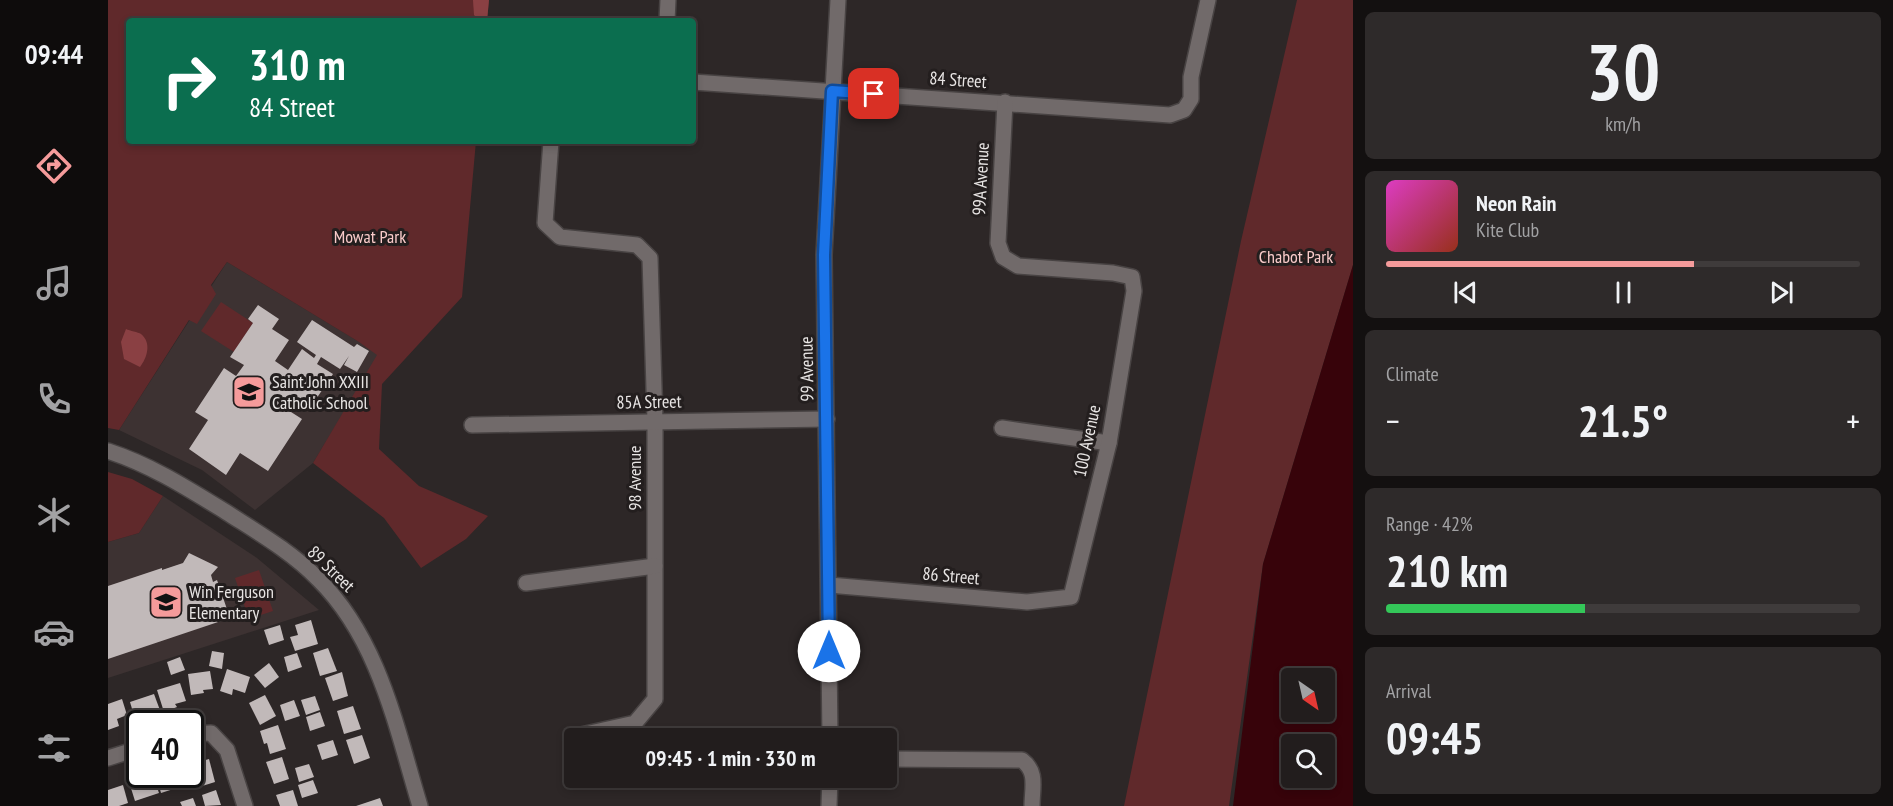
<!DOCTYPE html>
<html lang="en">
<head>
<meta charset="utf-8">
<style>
  body { margin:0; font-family:"PT Sans Narrow",sans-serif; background:#2e2a2a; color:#f1f3f6; height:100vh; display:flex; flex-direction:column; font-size:22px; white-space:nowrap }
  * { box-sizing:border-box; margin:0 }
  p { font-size:20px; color:#a2a2a4 }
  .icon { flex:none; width:33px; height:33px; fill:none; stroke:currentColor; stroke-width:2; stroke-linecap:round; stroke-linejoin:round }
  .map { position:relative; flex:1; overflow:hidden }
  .side { display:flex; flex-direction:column; gap:12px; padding:12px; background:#131010; width:540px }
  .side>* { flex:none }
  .banner { position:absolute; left:18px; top:18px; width:570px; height:126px; border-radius:6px; box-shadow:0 3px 9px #0003,0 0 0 2px #3f3b3b; background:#0b6e4f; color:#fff; overflow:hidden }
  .needle { width:39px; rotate:146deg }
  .tools { position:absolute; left:1173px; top:668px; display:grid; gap:12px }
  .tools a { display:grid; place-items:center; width:54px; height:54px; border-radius:6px; background:#221d1d; box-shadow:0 3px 9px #0003,0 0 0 2px #3f3b3b; font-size:30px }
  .speed { position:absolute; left:18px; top:710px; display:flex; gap:12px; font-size:30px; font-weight:700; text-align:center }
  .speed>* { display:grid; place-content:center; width:78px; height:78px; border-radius:50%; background:#221d1d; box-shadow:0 3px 9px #0003,0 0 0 2px #3f3b3b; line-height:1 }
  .speed .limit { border:3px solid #111; border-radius:9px; background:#fff; color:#111 }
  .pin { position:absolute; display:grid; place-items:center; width:51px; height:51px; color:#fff; margin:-26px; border-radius:12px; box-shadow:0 3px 9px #0006 }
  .me { position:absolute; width:66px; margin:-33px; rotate:0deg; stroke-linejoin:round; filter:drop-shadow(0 0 4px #0008) }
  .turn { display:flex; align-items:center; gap:21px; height:126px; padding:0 24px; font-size:27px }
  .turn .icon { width:78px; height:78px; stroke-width:2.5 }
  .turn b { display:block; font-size:42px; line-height:51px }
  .big { font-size:45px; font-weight:700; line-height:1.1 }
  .side .widget { flex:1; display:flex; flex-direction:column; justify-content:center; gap:9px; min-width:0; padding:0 21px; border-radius:9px; background:#2e2a2a }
  .side .dial { align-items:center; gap:0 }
  .dial b { font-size:78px; line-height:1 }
  .song { display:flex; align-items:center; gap:18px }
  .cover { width:72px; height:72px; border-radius:9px; background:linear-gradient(135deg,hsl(310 70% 55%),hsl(10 70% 35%)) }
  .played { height:6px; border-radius:3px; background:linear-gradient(90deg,#f59b9b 65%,#3f3b3b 65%) }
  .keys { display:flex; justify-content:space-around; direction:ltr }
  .heat { display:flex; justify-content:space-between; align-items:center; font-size:33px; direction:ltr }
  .charge { height:9px; border-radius:4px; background:linear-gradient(90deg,#34c759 42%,#3f3b3b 0) }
  .trip { position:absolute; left:456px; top:728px; width:333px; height:60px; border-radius:6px; background:#221d1d; box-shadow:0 3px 9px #0003,0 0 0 2px #3f3b3b; font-weight:700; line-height:60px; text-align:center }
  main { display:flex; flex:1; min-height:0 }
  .dock { display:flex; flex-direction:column; width:108px; justify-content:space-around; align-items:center; background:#0e0c0c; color:#a2a2a4 }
  .dock .icon { width:42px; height:42px }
  .dock .on { color:#f59b9b }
  .dock b { font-size:27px; color:#f1f3f6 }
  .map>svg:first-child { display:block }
  .built { fill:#3d3232 }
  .green { fill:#60292b }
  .forest { fill:#8a4043 }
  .water { fill:#37030a; fill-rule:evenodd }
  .building { fill:#c1b9b9 }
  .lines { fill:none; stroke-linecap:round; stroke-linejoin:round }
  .minor-casing { stroke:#484343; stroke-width:18 }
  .minor { stroke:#716a6a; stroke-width:15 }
  .route-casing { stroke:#114b97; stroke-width:15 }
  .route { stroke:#1a73e8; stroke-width:10 }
  .labels { text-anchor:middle; stroke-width:6; stroke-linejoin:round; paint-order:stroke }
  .street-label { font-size:18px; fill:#e8e5e4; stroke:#231e1e }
  .park-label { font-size:18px; fill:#facbca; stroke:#231e1e }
  .poi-label { font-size:18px; fill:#e8e5e4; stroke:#231e1e; text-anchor:start }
</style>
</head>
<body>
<main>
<nav class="dock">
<b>09:44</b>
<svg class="icon on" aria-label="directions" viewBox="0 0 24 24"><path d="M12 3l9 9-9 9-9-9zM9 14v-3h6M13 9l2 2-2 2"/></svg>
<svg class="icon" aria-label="music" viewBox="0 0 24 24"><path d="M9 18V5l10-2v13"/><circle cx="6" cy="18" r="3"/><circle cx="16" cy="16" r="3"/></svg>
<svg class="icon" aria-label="phone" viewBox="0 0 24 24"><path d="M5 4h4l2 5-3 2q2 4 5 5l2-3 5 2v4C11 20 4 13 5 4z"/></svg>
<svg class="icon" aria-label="climate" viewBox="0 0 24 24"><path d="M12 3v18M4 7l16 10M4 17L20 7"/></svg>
<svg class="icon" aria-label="car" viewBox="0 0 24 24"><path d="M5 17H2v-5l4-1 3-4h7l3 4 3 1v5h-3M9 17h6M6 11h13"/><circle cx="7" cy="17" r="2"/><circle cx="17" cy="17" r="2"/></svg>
<svg class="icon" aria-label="filters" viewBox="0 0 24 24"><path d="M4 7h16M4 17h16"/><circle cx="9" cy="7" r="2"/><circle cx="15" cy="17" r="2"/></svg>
</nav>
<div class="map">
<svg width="1245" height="806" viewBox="0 0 1245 806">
  <rect width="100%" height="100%" fill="#2d2727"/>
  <g class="built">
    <path d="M119,262L271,354L205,463L147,510L94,470L11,430Z"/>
    <path d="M55,496L149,558L211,610L0,678V542L31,533Z"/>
  </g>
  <g class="green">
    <path d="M0,0H381L379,21H21V141H368L354,297L274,384L271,449L311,486L380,516L358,539L313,568L276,518L205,463L269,355L251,342L119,262L103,285L108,294L89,324L81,320L11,430L0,428Z"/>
    <path d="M1189,0H1245V265L1155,564L1121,806H1016L1133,241Z"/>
    <path d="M113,302L145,323L126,352L93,331Z"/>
    <path d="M0,472L24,479L55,496L31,533L0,542Z"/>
    <path d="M151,570L165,611L141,619L127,578Z"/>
  </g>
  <g class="forest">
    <path d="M365,0H381L379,21H372L366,15Z"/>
    <path d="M18,329C22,331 30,332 33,334C44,343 39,358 32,367L16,359L13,342Z"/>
  </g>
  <path class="water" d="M1245,265V806H1125L1155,564ZM1184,678H1216V711H1184ZM1184,744H1216V777H1184Z"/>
  <g class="building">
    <path d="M150,305L171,319L164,329L181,340L167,361L180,370L194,349L206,358L208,355L189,342L204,320L246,347L249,344L261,351L249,372L236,365L241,356L232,369L213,357L209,364L225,374L202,408L190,401L188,405L183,412L194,419L160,471L132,453L118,475L81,449L100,420L87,412L116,368L128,376L136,365L122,357L145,323L140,319Z"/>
    <path d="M81,553L110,567L103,575L105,582L109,580L122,618L0,659V586L54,568V570L75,563Z"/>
    <path d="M203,620L210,644L187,651L182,637L190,635L187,625Z"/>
    <path d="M172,625L176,640L161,645L156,630Z"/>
    <path d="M220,648L229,671L212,676L205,653Z"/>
    <path d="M104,651L116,653L114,669L101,666Z"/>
    <path d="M189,653L194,667L180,672L176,657Z"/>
    <path d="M72,657L77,670L63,675L59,662Z"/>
    <path d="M161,663L171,677L157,688L146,675Z"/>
    <path d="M119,669L142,677L137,693L125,689L124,695L112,691Z"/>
    <path d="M102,671L105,689L95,690L96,693L83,695L80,674Z"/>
    <path d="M234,672L240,696L225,701L217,678Z"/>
    <path d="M72,683L78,701L67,704L69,707L56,712L49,690Z"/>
    <path d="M46,694L53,713L27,719L22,702Z"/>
    <path d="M157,695L168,716L152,725L141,703Z"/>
    <path d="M207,696L212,710L198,715L193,700Z"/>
    <path d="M14,699L19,715L9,719L11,726L0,730V704Z"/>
    <path d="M186,700L192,716L177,721L172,705Z"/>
    <path d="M245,706L253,729L236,734L229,711Z"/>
    <path d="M212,712L217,726L202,731L198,717Z"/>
    <path d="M170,725L178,749L162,754L159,743L156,744L152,731Z"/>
    <path d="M254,735L262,758L246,764L238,740Z"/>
    <path d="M225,740L230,755L214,760L209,745Z"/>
    <path d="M174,757L181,779L166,784L158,762Z"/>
    <path d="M101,759L107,782L91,787L84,764Z"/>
    <path d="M201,764L206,777L191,782L187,768Z"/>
    <path d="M51,774H75L78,785L53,793L48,775Z"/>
    <path d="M45,776L51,793L27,801L22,785Z"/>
    <path d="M205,780L210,793L194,798L190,785Z"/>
    <path d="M15,785L20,803L11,806H0V790Z"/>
    <path d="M108,790L113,805L97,806L94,795Z"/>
    <path d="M185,790L190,806H172L168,795Z"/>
    <path d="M85,798L88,806H74L72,802Z"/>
    <path d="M272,798L275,806H248Z"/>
  </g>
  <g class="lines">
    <g class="minor-casing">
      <g id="minor">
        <path d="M559,21L560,0"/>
        <path d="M585,82L1062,115L1076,110L1083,99V77L1100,0"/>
        <path d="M443,141L437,223L452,237L529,245L542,258L547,421V699L527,723L473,735"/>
        <path d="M364,425L719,419"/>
        <path d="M894,428L1001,443"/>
        <path d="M0,451C43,465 79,488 118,512C149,532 184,552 210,579C271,639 288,727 312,806"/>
        <path d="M418,583L547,566"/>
        <path d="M721,585L919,602L963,597L1001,443L1026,291L1024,277L1005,273L910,266L895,257L890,243L897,102"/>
        <path d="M82,734L103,733L119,750L137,806"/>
        <path d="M722,738L716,255L730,0"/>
        <path d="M0,758L32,748"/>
        <path d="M778,759L914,760C930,772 924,788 924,806"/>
        <path d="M721,806L722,777"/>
      </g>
    </g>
    <use href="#minor" class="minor"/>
  </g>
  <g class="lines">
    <g class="route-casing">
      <path id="route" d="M721,651L716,255L724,91L766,94"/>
    </g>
    <use href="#route" class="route"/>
  </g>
  <defs>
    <g id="school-square" transform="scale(1.725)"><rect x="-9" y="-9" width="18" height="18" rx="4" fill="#f59b9b" stroke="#231e1e"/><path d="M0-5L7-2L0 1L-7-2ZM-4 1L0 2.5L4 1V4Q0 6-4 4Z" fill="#111"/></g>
  </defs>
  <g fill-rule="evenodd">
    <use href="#school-square" x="141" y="392"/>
    <use href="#school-square" x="58" y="602"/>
  </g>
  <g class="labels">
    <g class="street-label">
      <text transform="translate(850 80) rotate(4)" y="6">84 Street</text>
      <text transform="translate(873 179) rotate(-87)" y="6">99A Avenue</text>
      <text transform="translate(699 369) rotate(-91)" y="6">99 Avenue</text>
      <text transform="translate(541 402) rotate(-1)" y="6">85A Street</text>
      <text transform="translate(979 441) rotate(-78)" y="6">100 Avenue</text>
      <text transform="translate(527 478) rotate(-90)" y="6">98 Avenue</text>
      <text transform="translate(223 569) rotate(44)" y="6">89 Street</text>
      <text transform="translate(843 576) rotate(5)" y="6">86 Street</text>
    </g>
    <g class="park-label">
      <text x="262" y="243">Mowat Park</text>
      <text x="1188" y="263">Chabot Park</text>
    </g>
    <g class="poi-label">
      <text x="164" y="388">Saint John XXIII<tspan x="164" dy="21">Catholic School</tspan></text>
      <text x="81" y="598">Win Ferguson<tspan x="81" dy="21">Elementary</tspan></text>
    </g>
  </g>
</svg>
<div class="tools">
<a><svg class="needle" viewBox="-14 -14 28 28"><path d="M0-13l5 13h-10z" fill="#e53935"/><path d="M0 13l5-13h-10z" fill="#a2a2a4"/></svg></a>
<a><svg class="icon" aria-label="search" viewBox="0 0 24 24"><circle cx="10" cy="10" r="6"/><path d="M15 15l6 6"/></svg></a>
</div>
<div class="speed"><div class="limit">40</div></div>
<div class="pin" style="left:766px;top:94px;background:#d93025"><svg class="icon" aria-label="arrive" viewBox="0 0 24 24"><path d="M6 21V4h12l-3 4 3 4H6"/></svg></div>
<svg class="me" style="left:721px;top:651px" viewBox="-20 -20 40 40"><circle r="19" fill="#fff"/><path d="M0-13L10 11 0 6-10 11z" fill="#1a73e8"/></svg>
<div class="trip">09:45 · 1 min · 330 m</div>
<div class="banner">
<div class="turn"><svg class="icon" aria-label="right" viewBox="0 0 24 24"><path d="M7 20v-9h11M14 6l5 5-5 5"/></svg><div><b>310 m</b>84 Street</div></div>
</div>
</div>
<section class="side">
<div class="widget dial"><b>30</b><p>km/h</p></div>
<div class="widget">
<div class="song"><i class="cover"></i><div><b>Neon Rain</b><p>Kite Club</p></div></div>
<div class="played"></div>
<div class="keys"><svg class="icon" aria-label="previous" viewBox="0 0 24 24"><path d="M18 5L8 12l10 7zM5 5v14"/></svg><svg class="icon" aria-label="pause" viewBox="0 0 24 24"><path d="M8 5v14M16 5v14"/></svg><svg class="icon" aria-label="next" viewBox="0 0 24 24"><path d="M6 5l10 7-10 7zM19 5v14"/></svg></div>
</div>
<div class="widget"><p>Climate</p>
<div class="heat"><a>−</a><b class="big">21.5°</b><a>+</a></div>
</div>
<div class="widget"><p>Range · 42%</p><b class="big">210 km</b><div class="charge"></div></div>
<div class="widget"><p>Arrival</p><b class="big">09:45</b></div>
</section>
</main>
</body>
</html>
